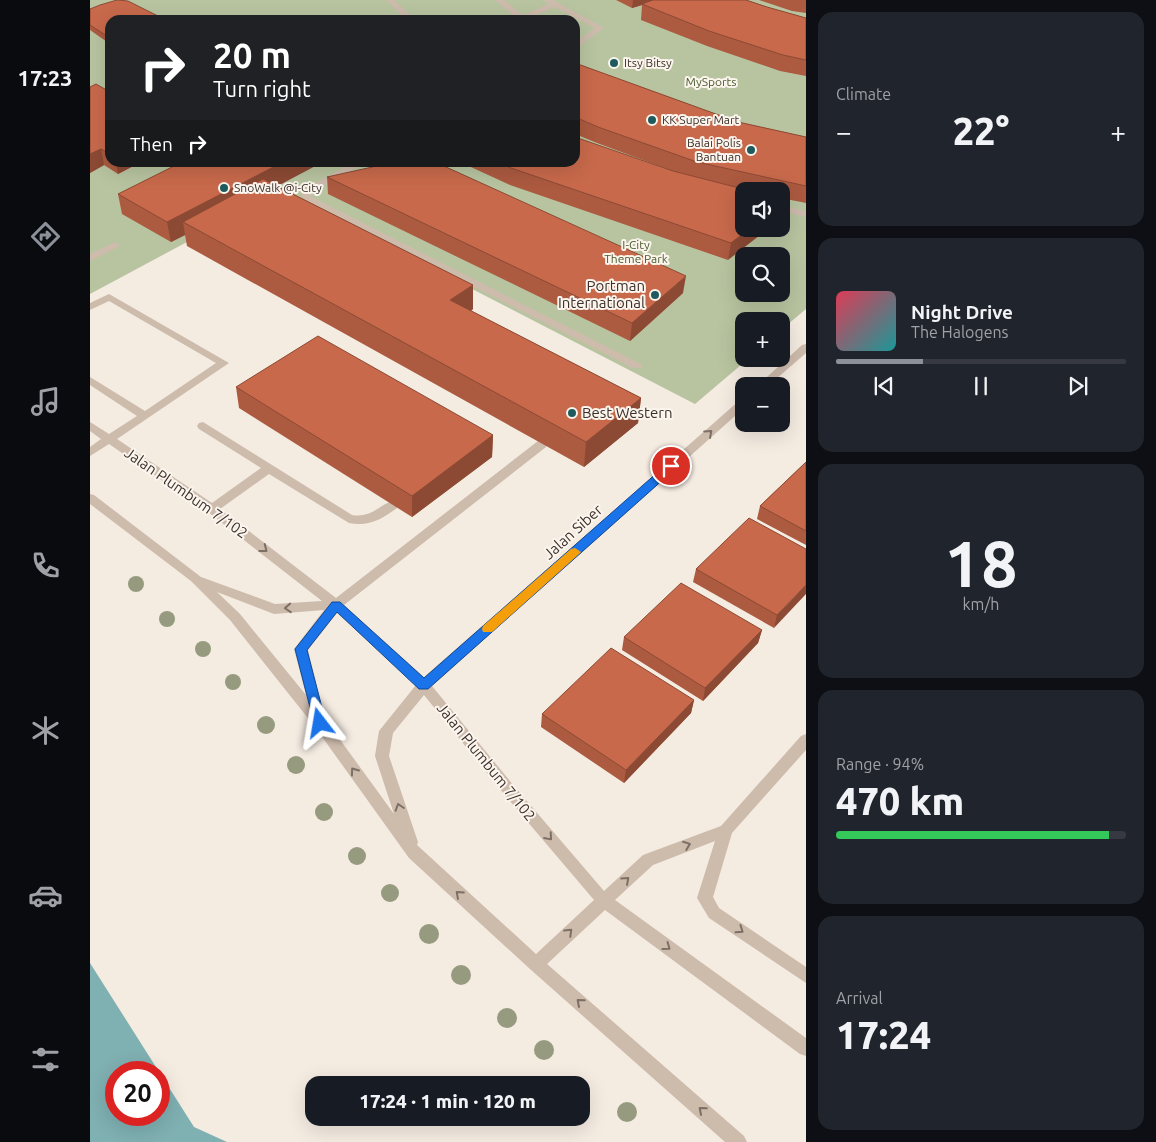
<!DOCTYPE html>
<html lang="en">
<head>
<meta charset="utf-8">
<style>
  body { margin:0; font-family:Ubuntu,sans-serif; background:#20242c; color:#f1f3f6; height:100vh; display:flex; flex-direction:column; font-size:19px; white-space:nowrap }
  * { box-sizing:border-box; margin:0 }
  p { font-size:16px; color:#9ea1a6 }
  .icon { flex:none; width:28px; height:28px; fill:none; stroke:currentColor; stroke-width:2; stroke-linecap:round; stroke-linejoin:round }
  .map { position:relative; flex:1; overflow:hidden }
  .drawer { display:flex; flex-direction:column; gap:12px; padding:12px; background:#0d0f14; width:350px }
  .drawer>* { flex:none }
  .hud { position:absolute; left:15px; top:15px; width:475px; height:152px; border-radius:15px; box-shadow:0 5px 20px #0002; background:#202124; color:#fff; overflow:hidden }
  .fabs { position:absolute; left:645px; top:182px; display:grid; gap:10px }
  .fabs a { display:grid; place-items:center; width:55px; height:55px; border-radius:10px; background:#171b24; box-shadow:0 5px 20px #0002; font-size:25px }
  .speed { position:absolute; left:15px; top:1061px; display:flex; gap:10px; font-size:25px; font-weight:700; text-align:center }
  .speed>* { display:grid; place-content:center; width:65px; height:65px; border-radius:50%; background:#171b24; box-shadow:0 5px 20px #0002; line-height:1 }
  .speed .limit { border:8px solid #d22; background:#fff; color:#111 }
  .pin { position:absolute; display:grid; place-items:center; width:42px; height:42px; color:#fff; margin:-21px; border:2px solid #fff; border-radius:50%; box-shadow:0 1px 5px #0007 }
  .me { position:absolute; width:55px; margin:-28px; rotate:346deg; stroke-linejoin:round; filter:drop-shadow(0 0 4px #0008) }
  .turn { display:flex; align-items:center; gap:18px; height:105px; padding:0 25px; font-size:22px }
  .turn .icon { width:65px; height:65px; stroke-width:2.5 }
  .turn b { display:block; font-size:35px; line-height:42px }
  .then { display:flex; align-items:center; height:48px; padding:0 25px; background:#0003; gap:10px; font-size:19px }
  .big { font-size:38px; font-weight:800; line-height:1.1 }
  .drawer .card { flex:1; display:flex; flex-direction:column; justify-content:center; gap:8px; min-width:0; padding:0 18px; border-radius:15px; background:#20242c }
  .drawer .dial { align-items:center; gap:0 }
  .dial b { font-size:65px; line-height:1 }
  .song { display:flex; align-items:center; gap:15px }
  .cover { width:60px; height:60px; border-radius:8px; background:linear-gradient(135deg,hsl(350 70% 55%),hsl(180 70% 35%)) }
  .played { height:5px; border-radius:2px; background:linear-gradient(90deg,#8c9099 30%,#363941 30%) }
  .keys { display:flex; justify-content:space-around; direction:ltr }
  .heat { display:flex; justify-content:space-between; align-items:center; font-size:28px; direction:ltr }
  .charge { height:8px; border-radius:4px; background:linear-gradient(90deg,#34c759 94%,#363941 0) }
  .trip { position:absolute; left:215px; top:1076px; width:285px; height:50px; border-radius:15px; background:#171b24; box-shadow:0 5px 20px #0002; font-weight:800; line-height:50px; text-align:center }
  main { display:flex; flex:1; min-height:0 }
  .tabs { display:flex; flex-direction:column; width:90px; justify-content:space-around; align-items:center; background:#090b0e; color:#9ea1a6 }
  .tabs .icon { width:35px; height:35px }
  .tabs .current { color:#8c9099 }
  .tabs b { font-size:22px; color:#f1f3f6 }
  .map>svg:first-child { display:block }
  .green { fill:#b8c4a0; fill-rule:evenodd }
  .water { fill:#7fb0b2; fill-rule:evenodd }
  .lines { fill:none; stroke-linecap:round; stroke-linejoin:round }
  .minor { fill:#cdbbac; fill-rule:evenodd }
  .tree { fill:#969b7f }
  .wall { fill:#ac5a40 }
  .shaded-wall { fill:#8c4a34 }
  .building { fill:#c8694b; stroke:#8c4a34 }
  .oneway { stroke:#7d6f65 }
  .route { fill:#1a73e8; stroke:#114b97 }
  .slow { fill:#f59e0b }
  .poi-dot { fill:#1f5a5e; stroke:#fbf5ee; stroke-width:2 }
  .labels { text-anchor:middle; stroke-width:4; stroke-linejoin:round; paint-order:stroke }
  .far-poi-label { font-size:12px; fill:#3b302b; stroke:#fbf5ee; text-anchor:start }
  .far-park-label { font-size:12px; fill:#4a5a2e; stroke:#fbf5ee }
  .poi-label { font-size:15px; fill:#3b302b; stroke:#fbf5ee; text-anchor:end }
  .street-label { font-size:15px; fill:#3b302b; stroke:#fbf5ee }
</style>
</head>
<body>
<main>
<nav class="tabs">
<b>17:23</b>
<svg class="icon current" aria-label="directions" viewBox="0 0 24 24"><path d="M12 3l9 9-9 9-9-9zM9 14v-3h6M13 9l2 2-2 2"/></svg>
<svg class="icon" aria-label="music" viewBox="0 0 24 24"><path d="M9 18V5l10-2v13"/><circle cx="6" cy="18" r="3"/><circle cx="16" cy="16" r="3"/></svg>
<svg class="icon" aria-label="phone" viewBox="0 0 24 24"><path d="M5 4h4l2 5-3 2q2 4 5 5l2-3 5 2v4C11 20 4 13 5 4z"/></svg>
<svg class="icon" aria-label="climate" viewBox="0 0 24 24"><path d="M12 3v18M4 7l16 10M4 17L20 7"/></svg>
<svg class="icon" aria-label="car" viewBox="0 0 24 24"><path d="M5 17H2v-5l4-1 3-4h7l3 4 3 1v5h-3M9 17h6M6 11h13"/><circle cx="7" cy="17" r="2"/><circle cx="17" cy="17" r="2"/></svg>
<svg class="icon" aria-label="filters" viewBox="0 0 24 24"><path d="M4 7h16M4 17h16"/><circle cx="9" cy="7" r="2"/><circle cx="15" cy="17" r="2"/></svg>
</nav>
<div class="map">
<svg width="716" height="1142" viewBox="0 0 716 1142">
  <rect width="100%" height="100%" fill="#f4ebe1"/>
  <path class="green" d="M0,0H716V309L691,330V321H654V359H658L605,404L192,191L0,294ZM20,20H485V162H20ZM654,191H691V229H654ZM654,256H691V294H654Z"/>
  <path class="water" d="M0,963L104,1127L137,1142H0ZM26,1072H69V1115H26Z"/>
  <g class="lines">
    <g class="minor">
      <path d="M296,0H304L325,20H317Z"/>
      <path d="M405,0H414L433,15L459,4L453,0H463L514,28L485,49V43L505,28L464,7L435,20H429Z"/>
      <path d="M264,162H276L222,193V197L551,364L552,366L551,368H543L216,201L211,195L215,189Z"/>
      <path d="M691,205L716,211V217L691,211Z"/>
      <path d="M25,242L30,245L28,247L0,261V254Z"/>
      <path d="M19,294L139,363L27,439L122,503L171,468L109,429L107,426L109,423L113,422L262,515C285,519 294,498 307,502L309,505L307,508C292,519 279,527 259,523L179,474L130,509L246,598L448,441H456L458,444L456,447L254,605L334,677L650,400L654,399V408L342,686L424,786L514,891L553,855L631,826L711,736L716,734V750L642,833L623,897L629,908L716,967V983L619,918L607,898L625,841L563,865L525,900L716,1038V1056L710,1054L515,910L457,964L654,1136L657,1142H635L440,969L319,858L225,727L140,620L101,581L0,504V494L4,495L111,577L185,604L232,601L118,512L19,444L0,456V447L11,439L0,431V422L19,434L47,416L0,385V377L55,411L126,363L19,301L0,310V303ZM127,592L184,614L234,610L204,649L216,695L150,614ZM247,613L326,685L289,731L285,756L304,814L235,719L218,650ZM334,695L414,794L504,900L446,954L327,845L328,842L299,756L303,733Z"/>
      <path d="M716,344V353L678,386H667L712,345Z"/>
    </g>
  </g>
  <g class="tree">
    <circle cx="46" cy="584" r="8"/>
    <circle cx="77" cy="619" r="8"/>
    <circle cx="113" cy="649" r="8"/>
    <circle cx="143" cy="682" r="8"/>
    <circle cx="176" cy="725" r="9"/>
    <circle cx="206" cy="765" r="9"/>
    <circle cx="234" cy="812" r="9"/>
    <circle cx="267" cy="856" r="9"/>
    <circle cx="300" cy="893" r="9"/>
    <circle cx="339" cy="934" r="10"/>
    <circle cx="371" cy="975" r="10"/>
    <circle cx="417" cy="1018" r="10"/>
    <circle cx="454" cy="1050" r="10"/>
    <circle cx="537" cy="1112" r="10"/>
  </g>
  <g class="wall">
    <path d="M526,0H656L677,7L716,18V76L690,71L617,46L551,20L552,5L542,8Z"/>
    <path d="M669,0H716V13L702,11Z"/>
    <path d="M0,9L20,20V44L0,30Z"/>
    <path d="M485,63L648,122L716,137V203L691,198V191H662L638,260L420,185L370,162H485L580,170L507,143L485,134Z"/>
    <path d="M0,87L20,92V162H51L28,174L14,165L0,173Z"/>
    <path d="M237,177L593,293L540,341L238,194Z"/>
    <path d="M187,186L383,285V309L381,311L551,398L548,423L494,467L97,246L95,235L81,242L32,214L28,194Z"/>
    <path d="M146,387L403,435L402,457L322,517L149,408Z"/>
    <path d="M716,462V545L667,519L670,506Z"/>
    <path d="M716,549L684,628L603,582L606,569Z"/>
    <path d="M672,630L668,643L613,701L532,650L534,637Z"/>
    <path d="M604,700L601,713L534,783L451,727L452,714Z"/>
  </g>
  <g class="shaded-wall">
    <path d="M543,0H570L552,4V5L542,8Z"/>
    <path d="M11,149L14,165L0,173V154Z"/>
    <path d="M26,162H51L28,174Z"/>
    <path d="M193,162H233L106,229L93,222L95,235L81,242L77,222Z"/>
    <path d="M696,200L692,217L691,218V204Z"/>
    <path d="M659,229H678L638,260L641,243Z"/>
    <path d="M596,276L593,293L540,341L542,323Z"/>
    <path d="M383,285V309L360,325V300Z"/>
    <path d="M551,398L548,423L494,467L496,442Z"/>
    <path d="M403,435L402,457L322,517V496Z"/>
    <path d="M716,585V594L684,628L687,615Z"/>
    <path d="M672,630L668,643L613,701L615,688Z"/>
    <path d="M604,700L601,713L534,783L536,770Z"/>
  </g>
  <g class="building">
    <path d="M27,0L38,1L76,20H20V38L0,25V9L10,5Z"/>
    <path d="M563,0H656L677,7L716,18V60L693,55L619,31L552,4Z"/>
    <path d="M238,16L246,20H227Z"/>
    <path d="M485,63L648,122L716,137V186L607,162L508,127L485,117Z"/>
    <path d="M6,84L20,92V154L11,149L0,154V87Z"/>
    <path d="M485,137L583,171L661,191H654V229H659L641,243L421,168L407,162H485Z"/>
    <path d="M92,162H193L77,222L28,194Z"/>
    <path d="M300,162H345L596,276L542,323L237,177L296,164Z"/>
    <path d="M173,179L383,285L360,300L551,398L496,442L93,222Z"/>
    <path d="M691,199L696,200L691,204Z"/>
    <path d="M228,336L403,435L322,496L146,387Z"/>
    <path d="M716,462V531L670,506Z"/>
    <path d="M659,518L716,549V585L687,615L606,569Z"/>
    <path d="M591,583L672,630L615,688L534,637Z"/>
    <path d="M521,648L604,700L536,770L452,714Z"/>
  </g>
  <defs><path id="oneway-chevron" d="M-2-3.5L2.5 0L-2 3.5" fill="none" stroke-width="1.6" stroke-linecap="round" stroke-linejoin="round" transform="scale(1.25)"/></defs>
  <g class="oneway">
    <use href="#oneway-chevron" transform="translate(619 433) rotate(-42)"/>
    <use href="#oneway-chevron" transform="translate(174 549) rotate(38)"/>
    <use href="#oneway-chevron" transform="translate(198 608) rotate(176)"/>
    <use href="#oneway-chevron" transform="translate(264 771) rotate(-126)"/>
    <use href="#oneway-chevron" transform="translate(309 807) rotate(-108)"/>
    <use href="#oneway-chevron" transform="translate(459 837) rotate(49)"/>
    <use href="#oneway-chevron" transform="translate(597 845) rotate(-21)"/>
    <use href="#oneway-chevron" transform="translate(536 880) rotate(-42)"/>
    <use href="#oneway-chevron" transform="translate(369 894) rotate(-138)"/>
    <use href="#oneway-chevron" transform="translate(650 930) rotate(35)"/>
    <use href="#oneway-chevron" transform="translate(479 932) rotate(-44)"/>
    <use href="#oneway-chevron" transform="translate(577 947) rotate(36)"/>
    <use href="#oneway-chevron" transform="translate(490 1002) rotate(-139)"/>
    <use href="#oneway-chevron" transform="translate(612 1110) rotate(-139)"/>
  </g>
  <path class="route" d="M581,463L586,466L585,469L338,689H329L247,612L217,650L236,723L234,727H225L205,649L242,602H250L334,678L577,464Z"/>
  <path class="slow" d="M485,548L491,552L489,554L402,632H393L392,629L393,626L481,549Z"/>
  <g class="poi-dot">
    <circle cx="524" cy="63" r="5"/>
    <circle cx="562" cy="120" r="5"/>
    <circle cx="661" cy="150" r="5"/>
    <circle cx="134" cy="188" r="5"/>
    <circle cx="565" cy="295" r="5"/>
    <circle cx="482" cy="413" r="5"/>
  </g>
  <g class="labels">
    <g class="far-poi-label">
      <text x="534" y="67">Itsy Bitsy</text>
      <text x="572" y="124">KK Super Mart</text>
      <text x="651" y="147" text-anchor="end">Balai Polis<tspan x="651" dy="14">Bantuan</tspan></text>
      <text x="144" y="192">SnoWalk @i-City</text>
    </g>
    <g class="far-park-label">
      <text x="621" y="86">MySports</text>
      <text x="546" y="249">I-City<tspan x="546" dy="14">Theme Park</tspan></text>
    </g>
    <g class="poi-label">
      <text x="555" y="291">Portman<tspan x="555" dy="17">International</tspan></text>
      <text x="492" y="418" text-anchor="start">Best Western</text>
    </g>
    <g class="street-label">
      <text transform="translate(96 493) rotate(35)" y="5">Jalan Plumbum 7/102</text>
      <text transform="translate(483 532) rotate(-42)" y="5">Jalan Siber</text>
      <text transform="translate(396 762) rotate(51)" y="5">Jalan Plumbum 7/102</text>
    </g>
  </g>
</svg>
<div class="fabs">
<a><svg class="icon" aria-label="sound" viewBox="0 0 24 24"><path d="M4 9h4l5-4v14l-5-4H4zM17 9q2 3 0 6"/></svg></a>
<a><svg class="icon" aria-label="search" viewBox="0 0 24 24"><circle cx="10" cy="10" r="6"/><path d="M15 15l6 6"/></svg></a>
<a>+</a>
<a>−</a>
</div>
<div class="speed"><div class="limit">20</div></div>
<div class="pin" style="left:581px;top:466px;background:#d93025"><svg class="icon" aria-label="arrive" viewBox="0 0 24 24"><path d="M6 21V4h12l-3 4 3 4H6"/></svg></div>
<svg class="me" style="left:230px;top:723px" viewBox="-20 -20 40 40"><path d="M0-17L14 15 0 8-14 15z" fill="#1a73e8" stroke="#fff" stroke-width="4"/></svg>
<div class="trip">17:24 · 1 min · 120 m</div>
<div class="hud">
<div class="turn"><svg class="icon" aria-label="right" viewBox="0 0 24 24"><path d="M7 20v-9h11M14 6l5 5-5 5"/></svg><div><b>20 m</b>Turn right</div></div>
<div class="then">Then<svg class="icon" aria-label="right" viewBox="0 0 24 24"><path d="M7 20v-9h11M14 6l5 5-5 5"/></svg></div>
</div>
</div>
<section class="drawer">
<div class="card"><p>Climate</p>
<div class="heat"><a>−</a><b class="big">22°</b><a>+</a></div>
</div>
<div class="card">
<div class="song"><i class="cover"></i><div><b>Night Drive</b><p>The Halogens</p></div></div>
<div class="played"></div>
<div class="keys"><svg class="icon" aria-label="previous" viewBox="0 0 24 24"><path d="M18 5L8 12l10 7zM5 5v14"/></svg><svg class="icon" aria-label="pause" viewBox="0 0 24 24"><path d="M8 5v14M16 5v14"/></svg><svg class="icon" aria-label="next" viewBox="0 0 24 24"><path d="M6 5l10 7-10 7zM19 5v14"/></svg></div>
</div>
<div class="card dial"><b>18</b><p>km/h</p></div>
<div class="card"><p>Range · 94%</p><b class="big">470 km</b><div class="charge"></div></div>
<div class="card"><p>Arrival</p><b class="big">17:24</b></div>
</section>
</main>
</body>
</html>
